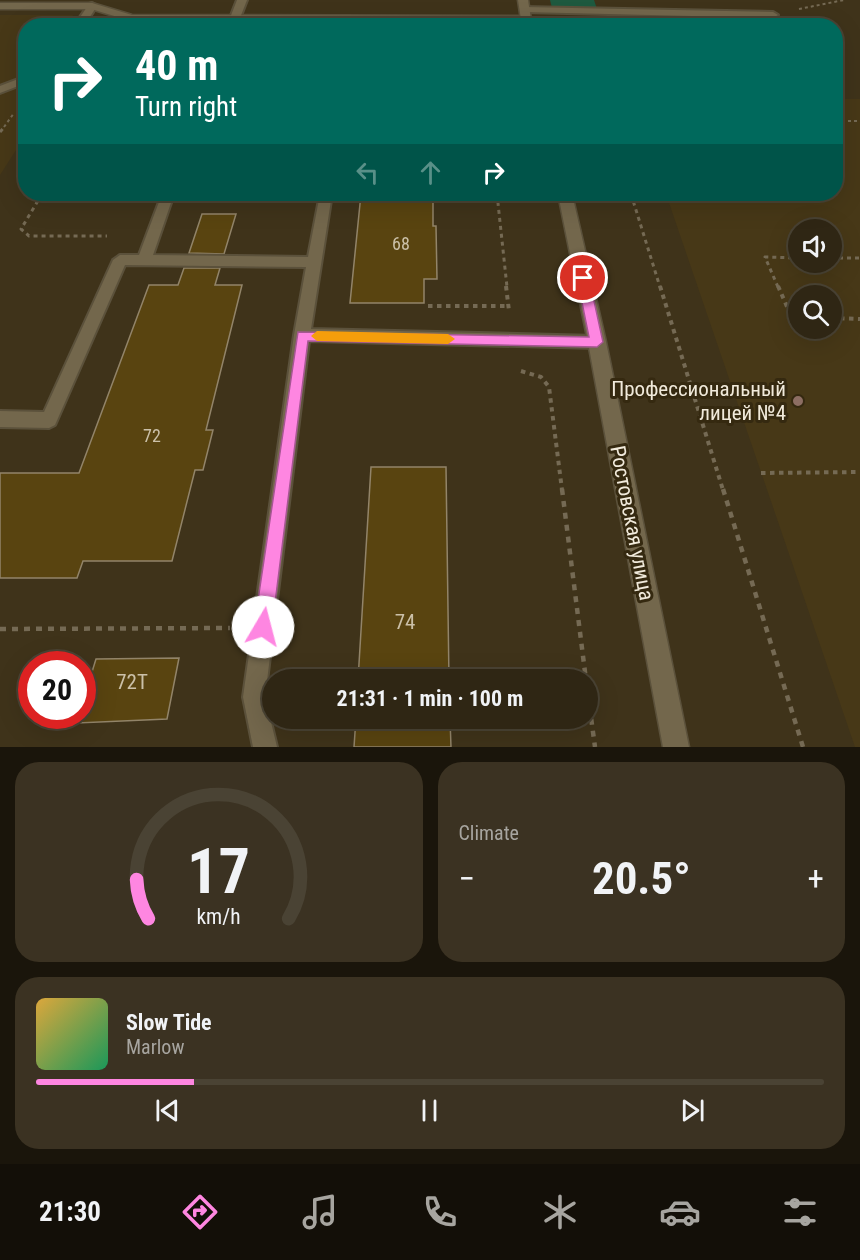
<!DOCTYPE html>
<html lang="en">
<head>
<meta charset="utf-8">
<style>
  body { margin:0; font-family:"Roboto Condensed",sans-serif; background:#3b3222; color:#f1f3f6; height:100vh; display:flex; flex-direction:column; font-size:22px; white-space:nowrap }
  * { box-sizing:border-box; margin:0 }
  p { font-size:20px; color:#a7a5a0 }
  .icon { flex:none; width:33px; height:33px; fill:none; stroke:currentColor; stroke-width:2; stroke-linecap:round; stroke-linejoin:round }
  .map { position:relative; height:747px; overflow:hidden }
  .panel { display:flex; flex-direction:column; gap:15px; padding:15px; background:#1a150b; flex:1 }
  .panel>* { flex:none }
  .guide { position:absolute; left:18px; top:18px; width:825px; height:183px; border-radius:24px; box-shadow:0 6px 24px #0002,0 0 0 2px #4a4334; background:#00695c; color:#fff; overflow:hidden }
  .buttons { position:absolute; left:788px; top:219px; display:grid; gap:12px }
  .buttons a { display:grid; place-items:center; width:54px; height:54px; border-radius:50%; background:#2f2614; box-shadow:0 6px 24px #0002,0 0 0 2px #4a4334; font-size:30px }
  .speed { position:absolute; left:18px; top:651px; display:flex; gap:12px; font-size:30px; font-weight:700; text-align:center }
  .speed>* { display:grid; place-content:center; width:78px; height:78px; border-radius:50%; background:#2f2614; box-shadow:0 6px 24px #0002,0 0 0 2px #4a4334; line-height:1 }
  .speed .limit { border:9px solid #d22; background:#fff; color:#111 }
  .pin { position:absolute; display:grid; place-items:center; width:51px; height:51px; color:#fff; margin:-26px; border:3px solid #fff; border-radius:50%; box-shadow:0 2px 6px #0007 }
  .me { position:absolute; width:66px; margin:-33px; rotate:8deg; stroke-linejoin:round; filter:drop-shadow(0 0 4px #0008) }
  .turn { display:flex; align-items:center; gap:21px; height:126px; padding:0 18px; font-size:27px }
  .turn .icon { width:78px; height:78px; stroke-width:2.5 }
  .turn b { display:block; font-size:42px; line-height:51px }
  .lanes { display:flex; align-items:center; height:57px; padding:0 18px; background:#0003; justify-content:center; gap:30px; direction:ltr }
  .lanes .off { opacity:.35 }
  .big { font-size:45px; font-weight:700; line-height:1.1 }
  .panel .widget { flex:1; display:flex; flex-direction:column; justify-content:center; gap:9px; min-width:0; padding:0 21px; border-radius:24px; background:#3b3222 }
  .panel .dial { align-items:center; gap:0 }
  .dial svg { height:156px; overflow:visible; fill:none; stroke:#4a4334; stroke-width:7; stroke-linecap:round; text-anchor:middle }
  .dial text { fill:#f1f3f6; stroke:none }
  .song { display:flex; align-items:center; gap:18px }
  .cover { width:72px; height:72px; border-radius:9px; background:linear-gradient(135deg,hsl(40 70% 55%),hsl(150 70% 35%)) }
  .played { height:6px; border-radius:3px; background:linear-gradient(90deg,#fe86e1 20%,#4a4334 20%) }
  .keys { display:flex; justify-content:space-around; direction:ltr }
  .heat { display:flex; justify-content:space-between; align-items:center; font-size:33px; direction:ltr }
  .panel .tiles { flex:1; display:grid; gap:15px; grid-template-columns:1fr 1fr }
  .widget:last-child { grid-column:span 2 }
  .trip { position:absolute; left:262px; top:669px; width:336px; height:60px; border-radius:30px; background:#2f2614; box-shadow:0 6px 24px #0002,0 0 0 2px #4a4334; font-weight:700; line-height:60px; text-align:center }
  .menu { display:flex; height:96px; justify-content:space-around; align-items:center; background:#130f08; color:#a7a5a0 }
  .menu .icon { width:42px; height:42px }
  .menu .current { color:#fe86e1 }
  .menu b { font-size:27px; color:#f1f3f6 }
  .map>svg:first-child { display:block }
  .built { fill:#473817; fill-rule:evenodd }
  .green { fill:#1e593f }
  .building { fill:#594410; stroke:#928469; stroke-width:1.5 }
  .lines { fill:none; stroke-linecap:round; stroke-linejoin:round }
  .lane-casing { stroke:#5b513b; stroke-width:4 }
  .street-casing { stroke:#5b513b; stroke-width:3 }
  .secondary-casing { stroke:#5b513b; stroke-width:3 }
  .path-far3 { stroke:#756a54; stroke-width:2; stroke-dasharray:3 3; stroke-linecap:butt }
  .path-far2 { stroke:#756a54; stroke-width:3; stroke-dasharray:4 4; stroke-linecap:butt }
  .path-far1 { stroke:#756a54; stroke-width:4; stroke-dasharray:4.5 4.5; stroke-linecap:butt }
  .path { stroke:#756a54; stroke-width:4.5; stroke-dasharray:6 6; stroke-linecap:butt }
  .lane { fill:#73674c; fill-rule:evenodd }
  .street { fill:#73674c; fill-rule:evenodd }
  .secondary { fill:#73674c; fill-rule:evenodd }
  .route { fill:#fe86e1; stroke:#a55792; stroke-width:1.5 }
  .slow { fill:#f59e0b }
  .education-dot { fill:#8d6e63; stroke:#352910; stroke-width:2 }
  .labels { text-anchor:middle; stroke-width:6; stroke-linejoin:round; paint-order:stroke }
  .number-label { font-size:18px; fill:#cbc0a8 }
  .poi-label { font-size:21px; fill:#f1eadb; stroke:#352910; text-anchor:end }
  .street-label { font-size:21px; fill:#f1eadb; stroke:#352910 }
  .near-number-label { font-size:21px; fill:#cbc0a8 }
</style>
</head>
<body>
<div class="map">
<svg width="860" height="747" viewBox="0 0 860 747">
  <rect width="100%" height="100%" fill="#3f331a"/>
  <g class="built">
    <path d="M0,15H72L86,25L26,26L25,136L0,175Z"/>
    <path d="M836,99H860V747H855L666,194H836ZM798,230H831V262H798ZM798,296H831V328H798Z"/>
  </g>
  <path class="green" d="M550,0H594L597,9L552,8Z"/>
  <g class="building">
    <path d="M361,194H433V226H436L437,279H424V303H350Z"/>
    <path d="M202,214H236L224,254L189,253Z"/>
    <path d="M184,268H220L215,285H242L206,430H213L203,470H195L172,561H83L77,578H0V473H79L149,285H178Z"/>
    <path d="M371,467H446L449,680H358Z"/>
    <path d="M179,658L167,719L77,723L79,716H82V704L96,659Z"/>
    <path d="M356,718H450L451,747H354Z"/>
  </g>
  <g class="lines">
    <g class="lane-casing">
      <g id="lane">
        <path d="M237,0H247L240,18L235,21L230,18Z"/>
        <path d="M92,3L97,6L84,26H74L89,4Z"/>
        <path d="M522,7L773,12L778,15L773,18L525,12L520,9Z"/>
        <path d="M26,76V83L0,93V86Z"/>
        <path d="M162,194H174L153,255L308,257L320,194H332L311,329L597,336L603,338L605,342L603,346L597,348L309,341L265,697L277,747H253L243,697L294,335L306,267L125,265L55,425L49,428L0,427V411L44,412L113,260L120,255H139Z"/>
      </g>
    </g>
    <g class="street-casing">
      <path id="street" d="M0,3H92L132,15L526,16L531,19L526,22L131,21L91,9H0Z"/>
    </g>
    <g class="secondary-casing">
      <g id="secondary">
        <path d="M518,0H528L532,26H522Z"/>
        <path d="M558,194H572L606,342L689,747H663L588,342Z"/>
      </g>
    </g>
    <g class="path-far3">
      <path d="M799,9L844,0"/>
      <path d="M836,121H860"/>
      <path d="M4,127L14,113"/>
    </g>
    <g class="path-far2">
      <path d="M0,132L5,126"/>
      <path d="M42,194L21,229L29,236H107"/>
      <path d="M497,194L507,287"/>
      <path d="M631,194L660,287"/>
      <path d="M831,258H860"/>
      <path d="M778,287L765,257L798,258"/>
    </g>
    <g class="path-far1">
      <path d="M506,286L509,311"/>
      <path d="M660,286L723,490"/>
      <path d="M778,286L792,318H798"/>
      <path d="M428,306H508"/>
      <path d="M831,318L860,319"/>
      <path d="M521,371L541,377L549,387L562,490"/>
      <path d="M761,473L860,472"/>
    </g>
    <g class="path">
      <path d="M562,489L586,680"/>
      <path d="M723,489L803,747"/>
      <path d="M0,629L230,628"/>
      <path d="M588,695L595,747"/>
    </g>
    <use href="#lane" class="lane"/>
    <use href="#street" class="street"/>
    <use href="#secondary" class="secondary"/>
  </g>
  <path class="route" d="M583,274L589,278L603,342L597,347L308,341L272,627L270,633L263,636L257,633L254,627L298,332L589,337L577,278Z"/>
  <path class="slow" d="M317,331L448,334L455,339L448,344L317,341L311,336Z"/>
  <circle class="education-dot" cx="798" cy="401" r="6"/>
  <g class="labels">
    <g class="number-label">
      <text x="401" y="250">68</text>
      <text x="152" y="442">72</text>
    </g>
    <g class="poi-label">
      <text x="786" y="396">Профессиональный<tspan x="786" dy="24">лицей №4</tspan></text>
    </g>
    <g class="street-label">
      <text transform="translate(632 523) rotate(79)" y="7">Ростовская улица</text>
    </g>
    <g class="near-number-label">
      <text x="405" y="629">74</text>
      <text x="132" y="689">72Т</text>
    </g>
  </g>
</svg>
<div class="buttons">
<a><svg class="icon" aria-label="sound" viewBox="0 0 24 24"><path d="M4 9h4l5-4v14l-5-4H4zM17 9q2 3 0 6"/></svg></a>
<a><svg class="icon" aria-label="search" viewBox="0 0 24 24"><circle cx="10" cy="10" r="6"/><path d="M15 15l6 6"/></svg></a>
</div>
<div class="speed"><div class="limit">20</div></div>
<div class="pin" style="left:583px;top:278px;background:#d93025"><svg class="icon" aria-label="arrive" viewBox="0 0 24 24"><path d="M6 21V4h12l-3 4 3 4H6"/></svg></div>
<svg class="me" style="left:263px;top:627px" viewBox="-20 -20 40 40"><circle r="19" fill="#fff"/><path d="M0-13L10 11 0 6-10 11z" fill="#fe86e1"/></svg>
<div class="trip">21:31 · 1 min · 100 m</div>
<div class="guide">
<div class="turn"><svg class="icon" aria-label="right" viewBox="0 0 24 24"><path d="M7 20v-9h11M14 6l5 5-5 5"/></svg><div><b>40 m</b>Turn right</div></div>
<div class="lanes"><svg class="icon off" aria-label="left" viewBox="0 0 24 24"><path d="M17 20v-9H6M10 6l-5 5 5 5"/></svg><svg class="icon off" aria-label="ahead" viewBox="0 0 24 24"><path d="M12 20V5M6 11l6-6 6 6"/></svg><svg class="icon" aria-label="right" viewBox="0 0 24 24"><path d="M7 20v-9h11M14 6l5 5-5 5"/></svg></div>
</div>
</div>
<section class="panel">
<div class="tiles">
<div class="widget dial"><svg viewBox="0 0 100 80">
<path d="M14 69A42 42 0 1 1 86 69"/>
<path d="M14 69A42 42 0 0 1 8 49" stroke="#fe86e1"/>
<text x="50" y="56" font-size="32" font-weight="700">17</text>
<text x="50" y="72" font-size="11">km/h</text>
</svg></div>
<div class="widget"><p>Climate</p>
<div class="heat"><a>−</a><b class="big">20.5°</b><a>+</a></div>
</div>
<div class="widget">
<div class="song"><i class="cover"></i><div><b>Slow Tide</b><p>Marlow</p></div></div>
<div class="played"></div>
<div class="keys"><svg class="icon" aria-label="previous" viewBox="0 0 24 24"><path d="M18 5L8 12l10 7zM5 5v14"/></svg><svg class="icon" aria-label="pause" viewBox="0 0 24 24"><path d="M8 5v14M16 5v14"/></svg><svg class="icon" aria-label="next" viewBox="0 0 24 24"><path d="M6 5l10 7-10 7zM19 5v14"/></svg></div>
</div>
</div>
</section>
<nav class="menu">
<b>21:30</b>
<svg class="icon current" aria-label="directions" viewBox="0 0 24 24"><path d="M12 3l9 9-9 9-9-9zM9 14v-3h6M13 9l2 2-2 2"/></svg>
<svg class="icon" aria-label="music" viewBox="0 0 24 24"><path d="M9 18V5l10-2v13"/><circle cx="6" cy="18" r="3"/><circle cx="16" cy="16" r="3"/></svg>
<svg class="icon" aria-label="phone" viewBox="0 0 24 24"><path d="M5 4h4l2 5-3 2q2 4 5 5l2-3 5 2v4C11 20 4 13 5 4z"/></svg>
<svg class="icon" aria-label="climate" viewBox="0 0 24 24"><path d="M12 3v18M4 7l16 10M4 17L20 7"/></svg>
<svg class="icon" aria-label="car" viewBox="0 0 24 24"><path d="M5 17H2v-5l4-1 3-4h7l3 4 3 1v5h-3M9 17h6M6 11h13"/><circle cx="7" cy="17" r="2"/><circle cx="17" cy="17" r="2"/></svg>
<svg class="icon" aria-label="filters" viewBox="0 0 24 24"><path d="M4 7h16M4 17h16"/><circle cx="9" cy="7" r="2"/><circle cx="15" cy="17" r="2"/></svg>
</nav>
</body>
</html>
